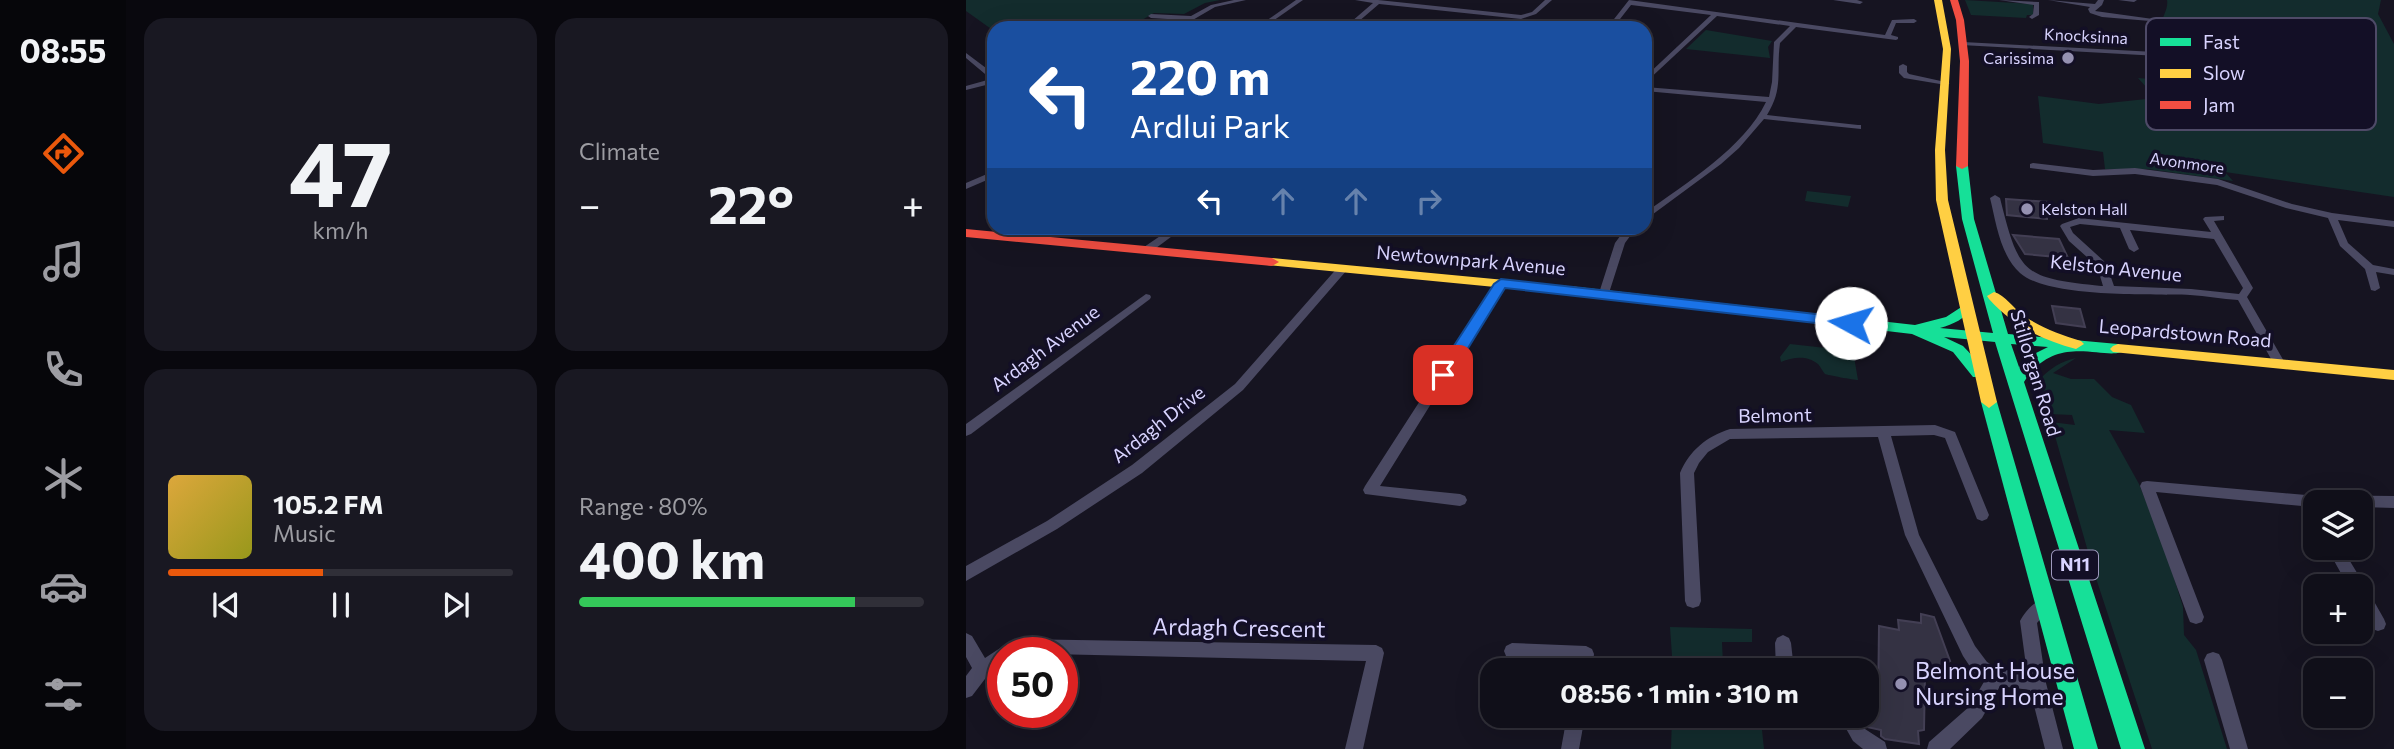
<!DOCTYPE html>
<html lang="en">
<head>
<meta charset="utf-8">
<style>
  body { margin:0; font-family:Commissioner,sans-serif; background:#191822; color:#f1f3f6; height:100vh; display:flex; flex-direction:column; font-size:26px; white-space:nowrap }
  * { box-sizing:border-box; margin:0 }
  p { font-size:23px; color:#9c9ca2 }
  .icon { flex:none; width:38px; height:38px; fill:none; stroke:currentColor; stroke-width:2; stroke-linecap:round; stroke-linejoin:round }
  .map { position:relative; flex:1; overflow:hidden }
  .sheet { display:flex; flex-direction:column; gap:18px; padding:18px; background:#09080e; width:840px }
  .sheet>* { flex:none }
  .hud { position:absolute; left:21px; top:21px; width:665px; height:214px; border-radius:21px; box-shadow:0 7px 28px #0002,0 0 0 2px #302f38; background:#1a4fa0; color:#fff; overflow:hidden }
  .tools { position:absolute; left:1337px; top:490px; display:grid; gap:14px }
  .tools a { display:grid; place-items:center; width:70px; height:70px; border-radius:14px; background:#100f19; box-shadow:0 7px 28px #0002,0 0 0 2px #302f38; font-size:35px }
  .speed { position:absolute; left:21px; top:637px; display:flex; gap:14px; font-size:35px; font-weight:700; text-align:center }
  .speed>* { display:grid; place-content:center; width:91px; height:91px; border-radius:50%; background:#100f19; box-shadow:0 7px 28px #0002,0 0 0 2px #302f38; line-height:1 }
  .speed .limit { border:10px solid #d22; background:#fff; color:#111 }
  .pin { position:absolute; display:grid; place-items:center; width:60px; height:60px; color:#fff; margin:-30px; border-radius:14px; box-shadow:0 4px 10px #0006 }
  .me { position:absolute; width:77px; margin:-38px; rotate:276deg; stroke-linejoin:round; filter:drop-shadow(0 0 5px #0008) }
  .turn { display:flex; align-items:center; gap:24px; height:147px; padding:0 28px; font-size:32px }
  .turn .icon { width:91px; height:91px; stroke-width:2.5 }
  .turn b { display:block; font-size:49px; line-height:60px }
  .lanes { display:flex; align-items:center; height:66px; padding:0 28px; background:#0003; justify-content:center; gap:35px; direction:ltr }
  .lanes .off { opacity:.35 }
  .big { font-size:52px; font-weight:700; line-height:1.1 }
  .sheet .tile { flex:1; display:flex; flex-direction:column; justify-content:center; gap:10px; min-width:0; padding:0 24px; border-radius:21px; background:#191822 }
  .sheet .dial { align-items:center; gap:0 }
  .dial b { font-size:91px; line-height:1 }
  .song { display:flex; align-items:center; gap:21px }
  .cover { width:84px; height:84px; border-radius:10px; background:linear-gradient(135deg,hsl(40 70% 55%),hsl(60 70% 35%)) }
  .played { height:7px; border-radius:4px; background:linear-gradient(90deg,#ea580c 45%,#302f38 45%) }
  .keys { display:flex; justify-content:space-around; direction:ltr }
  .heat { display:flex; justify-content:space-between; align-items:center; font-size:38px; direction:ltr }
  .charge { height:10px; border-radius:5px; background:linear-gradient(90deg,#34c759 80%,#302f38 0) }
  .sheet .tiles { flex:1; display:grid; gap:18px; grid-template-columns:repeat(2,1fr) }
  .trip { position:absolute; left:514px; top:658px; width:399px; height:70px; border-radius:21px; background:#100f19; box-shadow:0 7px 28px #0002,0 0 0 2px #302f38; font-weight:700; line-height:70px; text-align:center }
  main { display:flex; flex:1; min-height:0 }
  .tab-bar { display:flex; flex-direction:column; width:126px; justify-content:space-around; align-items:center; background:#06060a; color:#9c9ca2 }
  .tab-bar .icon { width:49px; height:49px }
  .tab-bar .on { color:#ea580c }
  .tab-bar b { font-size:32px; color:#f1f3f6 }
  .map>svg:first-child { display:block }
  .green { fill:#132c2d }
  .building { fill:#343243; stroke:#433f54; stroke-width:2 }
  .lines { fill:none; stroke-linecap:round; stroke-linejoin:round }
  .street { fill:#4a4962; fill-rule:evenodd }
  .fast { fill:#16e098; fill-rule:evenodd }
  .slow { fill:#ffcf43; fill-rule:evenodd }
  .jam { fill:#f24e42; fill-rule:evenodd }
  .route { fill:#1a73e8; stroke:#114b97; stroke-width:2 }
  .poi-dot { fill:#9591b1; stroke:#130f26; stroke-width:2.5 }
  .labels { text-anchor:middle; stroke-width:7; stroke-linejoin:round; paint-order:stroke }
  .far-street-label { font-size:16px; fill:#d9d4ff; stroke:#130f26 }
  .far-poi-label { font-size:16px; fill:#d9d4ff; stroke:#130f26; text-anchor:end }
  .shield { fill:#130f26; stroke:#9e99be; stroke-width:2 }
  .shield-label { font-size:18px; font-weight:bold; fill:#d9d4ff }
  .street-label { font-size:19px; fill:#d9d4ff; stroke:#130f26 }
  .near-street-label { font-size:23px; fill:#d9d4ff; stroke:#130f26 }
  .near-poi-label { font-size:23px; fill:#d9d4ff; stroke:#130f26; text-anchor:start }
  .key { fill:#130f26; stroke:#4e4a67; stroke-width:2 }
  .key-label { font-size:19px; fill:#d9d4ff }
</style>
</head>
<body>
<main>
<nav class="tab-bar">
<b>08:55</b>
<svg class="icon on" aria-label="directions" viewBox="0 0 24 24"><path d="M12 3l9 9-9 9-9-9zM9 14v-3h6M13 9l2 2-2 2"/></svg>
<svg class="icon" aria-label="music" viewBox="0 0 24 24"><path d="M9 18V5l10-2v13"/><circle cx="6" cy="18" r="3"/><circle cx="16" cy="16" r="3"/></svg>
<svg class="icon" aria-label="phone" viewBox="0 0 24 24"><path d="M5 4h4l2 5-3 2q2 4 5 5l2-3 5 2v4C11 20 4 13 5 4z"/></svg>
<svg class="icon" aria-label="climate" viewBox="0 0 24 24"><path d="M12 3v18M4 7l16 10M4 17L20 7"/></svg>
<svg class="icon" aria-label="car" viewBox="0 0 24 24"><path d="M5 17H2v-5l4-1 3-4h7l3 4 3 1v5h-3M9 17h6M6 11h13"/><circle cx="7" cy="17" r="2"/><circle cx="17" cy="17" r="2"/></svg>
<svg class="icon" aria-label="filters" viewBox="0 0 24 24"><path d="M4 7h16M4 17h16"/><circle cx="9" cy="7" r="2"/><circle cx="15" cy="17" r="2"/></svg>
</nav>
<section class="sheet">
<div class="tiles">
<div class="tile dial"><b>47</b><p>km/h</p></div>
<div class="tile"><p>Climate</p>
<div class="heat"><a>−</a><b class="big">22°</b><a>+</a></div>
</div>
<div class="tile">
<div class="song"><i class="cover"></i><div><b>105.2 FM</b><p>Music</p></div></div>
<div class="played"></div>
<div class="keys"><svg class="icon" aria-label="previous" viewBox="0 0 24 24"><path d="M18 5L8 12l10 7zM5 5v14"/></svg><svg class="icon" aria-label="pause" viewBox="0 0 24 24"><path d="M8 5v14M16 5v14"/></svg><svg class="icon" aria-label="next" viewBox="0 0 24 24"><path d="M6 5l10 7-10 7zM19 5v14"/></svg></div>
</div>
<div class="tile"><p>Range · 80%</p><b class="big">400 km</b><div class="charge"></div></div>
</div>
</section>
<div class="map">
<svg width="1428" height="749" viewBox="0 0 1428 749">
  <rect width="100%" height="100%" fill="#161421"/>
  <g class="green">
    <path d="M0,0H254L239,3L218,14L188,13L162,28H28V31L0,11Z"/>
    <path d="M999,0L1067,4V15H1061L1060,18L1005,15Z"/>
    <path d="M1201,0H1415L1412,14L1428,44V197L1259,172L1267,181L1181,169H1139L1137,152L1077,143L1072,96L1133,104L1190,98L1172,78L1303,89L1320,88L1319,83L1265,39L1221,31L1191,28L1196,27C1194,18 1203,10 1201,0Z"/>
    <path d="M740,30L806,41L802,47L804,58L720,49Z"/>
    <path d="M841,191L885,196L882,207L839,201Z"/>
    <path d="M824,344L887,351L892,380C888,380 861,375 859,374C856,371 855,367 852,364C841,355 827,357 815,362L814,357Z"/>
    <path d="M1110,358L1087,373L1105,379H1128L1146,397L1165,405L1179,433L1143,430L1173,484L1200,552L1217,607L1218,635L1230,650L1261,749H1186L1127,569L1085,422L1109,425L1106,415L1084,414L1074,391V379C1086,367 1094,362 1110,358Z"/>
    <path d="M704,627L786,629V642H756L757,665H780V670H707Z"/>
    <path d="M706,716H783L784,730H796L798,749H705Z"/>
  </g>
  <g class="building">
    <path d="M1040,199L1083,202L1081,219L1041,215Z"/>
    <path d="M1047,235L1093,239L1102,258L1059,254Z"/>
    <path d="M1086,306L1114,309L1119,327L1090,323Z"/>
    <path d="M955,614L968,617L984,661L959,673L958,730L952,731L953,744L919,739L915,736V730L901,727V708L912,710L913,626L933,630L932,620L955,623Z"/>
  </g>
  <g class="lines">
    <g class="street">
      <path d="M268,0H280L249,7L213,28H205L218,20L185,18L182,16L185,14L225,16L245,5Z"/>
      <path d="M330,0H337L297,28H290Z"/>
      <path d="M389,0H412L555,15L566,12L579,0H586L570,14L555,19L413,4L385,28H378L407,3Z"/>
      <path d="M663,0L919,35L926,20L948,19L951,21L948,23H930L925,35L932,37V39L930,40L830,27L814,43C810,72 818,88 801,115L892,125H895V129L798,119L773,148L755,164L679,220V213C720,183 778,148 800,102L679,91V87L803,97L806,82L808,42L824,26L751,16L679,83V77L745,15L665,5L647,28H641Z"/>
      <path d="M867,0H891L897,2L894,4Z"/>
      <path d="M1033,0L1073,2V15L1066,19L1063,17L1067,14L1068,5Z"/>
      <path d="M1082,0L1129,4L1132,0H1138L1136,5L1129,11L1187,19L1184,21L1136,17L1124,13L1122,9L1124,7Z"/>
      <path d="M1152,0H1171L1168,2Z"/>
      <path d="M997,42L1284,57L1287,59L1284,61L995,45L994,44Z"/>
      <path d="M0,53L28,74V83L0,90V86L25,79L0,58Z"/>
      <path d="M937,64L941,66V72L943,74L984,83L980,85L938,78L933,73V66Z"/>
      <path d="M1067,163L1127,170L1169,168L1252,179L1326,204L1366,213L1428,221V227L1372,220L1382,243L1407,265L1428,269V275L1410,272L1414,288L1409,291L1405,290L1399,269L1374,246L1362,218L1320,208L1251,185L1169,174L1127,176L1064,168V164Z"/>
      <path d="M28,171V177L0,189V183Z"/>
      <path d="M1029,195L1034,198C1053,274 1056,278 1135,286H1137L1131,266L1103,241L1094,226L1096,224L1113,218L1245,232L1237,219L1239,217L1258,216V220L1248,221L1287,288L1281,297L1319,363L1317,366H1309L1272,300C1256,299 1240,296 1224,295C1185,294 1082,298 1054,273C1034,255 1030,222 1024,198ZM1114,224L1154,228L1163,249L1168,252L1173,249L1164,230L1248,239L1277,288L1273,294L1225,289L1148,286L1140,263L1107,233L1104,227Z"/>
      <path d="M57,228H68L50,239H42V235Z"/>
      <path d="M206,228H217L186,251H178V247Z"/>
      <path d="M660,228H670L659,243L643,293L642,295H634L633,293L649,243Z"/>
      <path d="M377,265L382,268L381,270L277,390L176,473L91,529L0,581V566L81,521L166,465L269,384L373,266Z"/>
      <path d="M535,280L540,283L414,486L494,494L499,496L501,500L499,504L494,506L399,494L397,490L399,486L530,283Z"/>
      <path d="M180,294L184,295L185,297L184,299L5,434L0,436V424Z"/>
      <path d="M969,425L989,432L1023,515L1021,519L1016,521L1011,519L979,438L968,435L925,436L953,535L1009,646L1021,662L1033,669L1061,673L1054,621C1059,611 1072,596 1084,600L1086,605L1071,623L1080,683L1097,749H1079L1064,690L1034,686L1016,718L984,749H961L963,742L1004,706L1019,680L1009,674L997,656L939,535L912,437L764,439L742,452L733,463L728,473L735,601L733,606L727,608L721,606L719,601L714,473C724,450 740,437 764,429Z"/>
      <path d="M1181,481L1340,495L1428,496V508L1395,507V502H1349V522L1344,520L1336,506L1190,492L1238,617L1236,622L1230,624L1224,622L1222,617L1174,486L1176,482Z"/>
      <path d="M1361,548H1376L1396,581L1397,588L1401,589L1418,619L1420,624L1418,629L1412,631L1406,629L1395,609V586H1382Z"/>
      <path d="M0,633L6,636L19,658L48,639L410,645L416,648L418,653L397,749H379L400,661L37,653V665L22,675L6,696L0,698V676L6,668L0,657Z"/>
      <path d="M817,635L823,638L825,643L828,670H810L809,643L811,638Z"/>
      <path d="M546,643L620,646L626,649L628,654L626,670H608L610,661L546,659L540,656L538,651L540,646Z"/>
      <path d="M1247,652L1253,654L1256,660L1282,749H1264L1238,660L1241,654Z"/>
      <path d="M601,716H619L613,749H595Z"/>
      <path d="M873,716H892L899,729L919,742L921,749H897L887,741Z"/>
    </g>
    <g class="fast">
      <path d="M996,163L1002,166L1008,219L1042,334L1152,344L1160,349C1144,365 1092,328 1058,382L1179,749H1155L1029,342L978,337L997,346L1019,369L1021,373L1019,377H1007L987,352L946,334L612,295L605,291L612,287L949,325L980,317L1000,304L1007,308C998,319 988,324 974,328L1027,333L996,219L990,166ZM1045,344L1082,347L1062,357L1053,367Z"/>
      <path d="M1023,396L1031,402L1132,749H1108L1015,402Z"/>
    </g>
    <g class="slow">
      <path d="M968,0H976L985,49L979,150L982,200L1031,402L1023,408L1015,402L970,200L969,150L977,49Z"/>
      <path d="M306,258L612,287L619,291L612,295L301,265V259Z"/>
      <path d="M1028,292C1039,295 1048,309 1058,316C1076,328 1095,335 1115,341L1118,344L1110,349C1076,340 1047,326 1023,299L1021,296Z"/>
      <path d="M1152,344L1428,370V380L1147,352L1144,349L1147,346Z"/>
    </g>
    <g class="jam">
      <path d="M984,0H992L998,20L1003,61L1002,166L996,169L990,166L994,61L990,20Z"/>
      <path d="M0,229L306,258L313,262L306,266L0,237Z"/>
    </g>
  </g>
  <path class="route" d="M535,279L885,318L893,323L885,327L539,288L483,379H471L469,375L471,372L528,284Z"/>
  <g class="poi-dot">
    <circle cx="1102" cy="58" r="7"/>
    <circle cx="1061" cy="209" r="7"/>
    <circle cx="935" cy="684" r="7"/>
  </g>
  <g class="labels">
    <g class="far-street-label">
      <text transform="translate(1120 36) rotate(3)" y="6">Knocksinna</text>
      <text transform="translate(1221 163) rotate(8)" y="6">Avonmore</text>
    </g>
    <g class="far-poi-label">
      <text x="1088" y="64">Carissima</text>
      <text x="1075" y="215" text-anchor="start">Kelston Hall</text>
    </g>
    <rect class="shield" x="1086" y="550.5" width="46" height="29" rx="5"/>
    <g class="shield-label">
      <text x="1109" y="571">N11</text>
    </g>
    <g class="street-label">
      <text transform="translate(505 260) rotate(5)" y="7">Newtownpark Avenue</text>
      <text transform="translate(1150 268) rotate(6)" y="7">Kelston Avenue</text>
      <text transform="translate(1219 333) rotate(5)" y="7">Leopardstown Road</text>
      <text transform="translate(79 348) rotate(-37)" y="7">Ardagh Avenue</text>
      <text transform="translate(1070 373) rotate(73)" y="7">Stillorgan Road</text>
      <text transform="translate(809 415) rotate(-1)" y="7">Belmont</text>
      <text transform="translate(192 424) rotate(-38)" y="7">Ardagh Drive</text>
    </g>
    <g class="near-street-label">
      <text transform="translate(273 628) rotate(1)" y="8">Ardagh Crescent</text>
    </g>
    <g class="near-poi-label">
      <text x="949" y="679">Belmont House<tspan x="949" dy="26">Nursing Home</tspan></text>
    </g>
  </g>
  <rect x="1180" y="18" width="230" height="112" rx="10" class="key"/>
  <rect x="1194" y="38" width="31" height="8" fill="#16e098"/>
  <rect x="1194" y="69" width="31" height="9" fill="#ffcf43"/>
  <rect x="1194" y="101" width="31" height="8" fill="#f24e42"/>
  <g class="key-label">
    <text x="1237" y="49">Fast</text>
    <text x="1237" y="80">Slow</text>
    <text x="1237" y="112">Jam</text>
  </g>
</svg>
<div class="tools">
<a><svg class="icon" aria-label="layers" viewBox="0 0 24 24"><path d="M12 4l9 5-9 5-9-5zM3 14l9 5 9-5"/></svg></a>
<a>+</a>
<a>−</a>
</div>
<div class="speed"><div class="limit">50</div></div>
<div class="pin" style="left:477px;top:375px;background:#d93025"><svg class="icon" aria-label="arrive" viewBox="0 0 24 24"><path d="M6 21V4h12l-3 4 3 4H6"/></svg></div>
<svg class="me" style="left:885px;top:323px" viewBox="-20 -20 40 40"><circle r="19" fill="#fff"/><path d="M0-13L10 11 0 6-10 11z" fill="#1a73e8"/></svg>
<div class="trip">08:56 · 1 min · 310 m</div>
<div class="hud">
<div class="turn"><svg class="icon" aria-label="left" viewBox="0 0 24 24"><path d="M17 20v-9H6M10 6l-5 5 5 5"/></svg><div><b>220 m</b>Ardlui Park</div></div>
<div class="lanes"><svg class="icon" aria-label="left" viewBox="0 0 24 24"><path d="M17 20v-9H6M10 6l-5 5 5 5"/></svg><svg class="icon off" aria-label="ahead" viewBox="0 0 24 24"><path d="M12 20V5M6 11l6-6 6 6"/></svg><svg class="icon off" aria-label="ahead" viewBox="0 0 24 24"><path d="M12 20V5M6 11l6-6 6 6"/></svg><svg class="icon off" aria-label="right" viewBox="0 0 24 24"><path d="M7 20v-9h11M14 6l5 5-5 5"/></svg></div>
</div>
</div>
</main>
</body>
</html>
